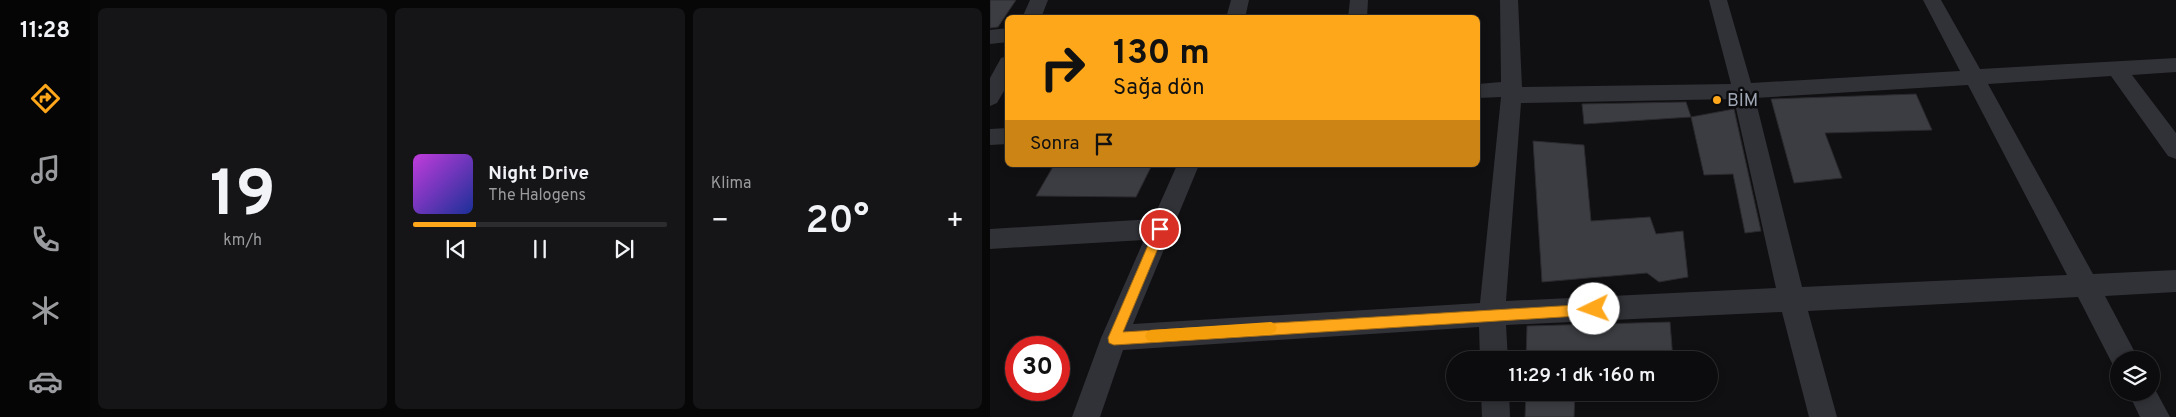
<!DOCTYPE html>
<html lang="tr">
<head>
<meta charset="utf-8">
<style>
  body { margin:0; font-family:Overpass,sans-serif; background:#151517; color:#f1f3f6; height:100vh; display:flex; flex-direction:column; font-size:19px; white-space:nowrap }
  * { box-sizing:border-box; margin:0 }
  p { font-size:16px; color:#9a9b9e }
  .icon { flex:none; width:28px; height:28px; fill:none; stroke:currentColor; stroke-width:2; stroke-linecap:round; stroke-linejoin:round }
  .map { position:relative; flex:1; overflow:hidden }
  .panel { display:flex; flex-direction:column; gap:8px; padding:8px; background:#070708; width:900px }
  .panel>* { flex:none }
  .banner { position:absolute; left:15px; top:15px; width:475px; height:152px; border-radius:8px; box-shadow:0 2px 8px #0003,0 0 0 1px #2c2c2e; background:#ffa71b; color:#111; overflow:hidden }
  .fabs { position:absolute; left:1120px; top:351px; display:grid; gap:10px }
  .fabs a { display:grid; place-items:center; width:50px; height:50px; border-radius:50%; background:#0c0c0e; box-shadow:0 2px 8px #0003,0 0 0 1px #2c2c2e; font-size:25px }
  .speed { position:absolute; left:15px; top:336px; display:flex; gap:10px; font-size:25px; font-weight:700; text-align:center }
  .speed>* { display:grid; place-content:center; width:65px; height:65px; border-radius:50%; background:#0c0c0e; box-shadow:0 2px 8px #0003,0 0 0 1px #2c2c2e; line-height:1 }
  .speed .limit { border:8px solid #d22; background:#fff; color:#111 }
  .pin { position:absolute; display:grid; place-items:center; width:42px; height:42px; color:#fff; margin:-21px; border:2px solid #fff; border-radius:50%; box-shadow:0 1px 5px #0007 }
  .me { position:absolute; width:55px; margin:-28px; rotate:267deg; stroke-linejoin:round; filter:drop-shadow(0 0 4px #0008) }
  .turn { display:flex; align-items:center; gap:18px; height:105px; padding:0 25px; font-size:22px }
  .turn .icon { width:65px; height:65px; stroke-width:2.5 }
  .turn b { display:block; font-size:35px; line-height:42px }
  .then { display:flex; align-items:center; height:48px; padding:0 25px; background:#0003; gap:10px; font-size:19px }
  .big { font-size:38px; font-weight:600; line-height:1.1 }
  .panel .widget { flex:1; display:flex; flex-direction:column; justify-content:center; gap:8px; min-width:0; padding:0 18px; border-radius:8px; background:#151517 }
  .panel .dial { align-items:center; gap:0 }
  .dial b { font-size:65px; line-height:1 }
  .song { display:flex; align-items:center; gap:15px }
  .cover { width:60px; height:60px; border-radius:8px; background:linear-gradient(135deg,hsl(290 70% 55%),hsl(230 70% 35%)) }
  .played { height:5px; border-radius:2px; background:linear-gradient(90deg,#ffa71b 25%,#2c2c2e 25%) }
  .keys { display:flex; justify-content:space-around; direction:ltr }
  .heat { display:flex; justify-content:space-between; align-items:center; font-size:28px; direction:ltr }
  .panel .tiles { flex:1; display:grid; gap:8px; grid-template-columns:repeat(3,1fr) }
  .trip { position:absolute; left:456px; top:351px; width:272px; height:50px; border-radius:25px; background:#0c0c0e; box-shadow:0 2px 8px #0003,0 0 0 1px #2c2c2e; font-weight:600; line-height:50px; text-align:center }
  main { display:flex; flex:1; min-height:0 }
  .tabs { display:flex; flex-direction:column; width:90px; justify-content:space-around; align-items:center; background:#050506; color:#9a9b9e }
  .tabs .icon { width:35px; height:35px }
  .tabs .selected { color:#ffa71b }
  .tabs b { font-size:22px; color:#f1f3f6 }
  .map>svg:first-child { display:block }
  .building { fill:#3c3d42; stroke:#2a2a2e }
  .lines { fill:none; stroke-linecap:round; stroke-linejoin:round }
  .minor { fill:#313237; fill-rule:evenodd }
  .route { fill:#ffa71b; stroke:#a66d12 }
  .slow { fill:#f59e0b }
  .poi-dot { fill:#ffa71b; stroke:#0b0b0d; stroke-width:2 }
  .labels { text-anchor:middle; stroke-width:5; stroke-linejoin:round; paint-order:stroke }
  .poi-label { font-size:18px; fill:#a0a7b4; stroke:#0b0b0d; text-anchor:start }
</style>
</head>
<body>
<main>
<nav class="tabs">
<b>11:28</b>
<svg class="icon selected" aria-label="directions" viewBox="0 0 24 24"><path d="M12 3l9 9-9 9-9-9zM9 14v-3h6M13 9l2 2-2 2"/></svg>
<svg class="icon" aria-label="music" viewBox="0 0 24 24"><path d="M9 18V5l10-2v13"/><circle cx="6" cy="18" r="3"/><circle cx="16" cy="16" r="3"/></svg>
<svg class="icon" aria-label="phone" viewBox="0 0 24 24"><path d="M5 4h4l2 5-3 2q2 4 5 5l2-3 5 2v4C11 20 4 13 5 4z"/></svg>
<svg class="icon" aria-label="climate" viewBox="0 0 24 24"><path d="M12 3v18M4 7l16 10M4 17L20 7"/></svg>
<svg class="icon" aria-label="car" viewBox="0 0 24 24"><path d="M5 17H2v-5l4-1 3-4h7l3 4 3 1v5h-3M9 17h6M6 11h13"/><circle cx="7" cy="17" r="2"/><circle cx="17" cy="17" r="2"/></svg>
</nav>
<section class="panel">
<div class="tiles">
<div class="widget dial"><b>19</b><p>km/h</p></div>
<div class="widget">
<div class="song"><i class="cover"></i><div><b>Night Drive</b><p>The Halogens</p></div></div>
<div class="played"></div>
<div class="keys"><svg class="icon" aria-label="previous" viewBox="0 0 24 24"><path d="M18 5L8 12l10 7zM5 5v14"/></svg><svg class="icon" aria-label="pause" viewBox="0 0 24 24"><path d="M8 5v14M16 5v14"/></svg><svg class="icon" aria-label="next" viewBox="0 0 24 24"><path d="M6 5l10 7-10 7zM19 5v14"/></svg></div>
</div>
<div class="widget"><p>Klima</p>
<div class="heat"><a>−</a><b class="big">20°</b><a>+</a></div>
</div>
</div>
</section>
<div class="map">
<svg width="1186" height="417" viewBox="0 0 1186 417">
  <rect width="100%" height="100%" fill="#101012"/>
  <g class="building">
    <path d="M0,0H26L8,27L0,28Z"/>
    <path d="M926,94L942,130L835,133L852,178L804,183L781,99Z"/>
    <path d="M696,102L701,117L594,124L592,104Z"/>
    <path d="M744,109L771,231L755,233L743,174L714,175L701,117Z"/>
    <path d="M543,141L594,145L601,221L660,217L666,234L693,231L698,277L669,282L657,273L552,282Z"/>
    <path d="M64,165H162L146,197L46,196Z"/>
    <path d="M680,322L683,360H536L537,326Z"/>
    <path d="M536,392H606L585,394L584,417H535Z"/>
  </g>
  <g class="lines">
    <g class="minor">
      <path d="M40,0H58L51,18H32Z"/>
      <path d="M241,0H259L255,18H236Z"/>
      <path d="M360,0H378L377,18H358Z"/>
      <path d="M510,0H528L532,87L741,84L719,0H737L761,83L970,71L933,0H951L990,69L1186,58V72L1142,75L1186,133V159L1178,156L1121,76L998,84L1103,274L1186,270V292L1115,296L1149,360H1129V371L1125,369L1088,297L818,311L847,417H819L792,312L516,325L518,360H490L489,327L133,350L110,417H82L111,338L154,240L0,249V229L163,219L187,165H209L143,324L490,303L511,97L488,98V84L511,82ZM978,85L1077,275L812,287L765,98ZM744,99L786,288L516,301L531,103Z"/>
      <path d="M18,28V42L0,44V30Z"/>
      <path d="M18,56V84L7,103L0,106V78L11,58Z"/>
      <path d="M18,128V144L0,145V129Z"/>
      <path d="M1161,382L1180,417H1150L1138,392H1161Z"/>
      <path d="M491,392H519L520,417H492Z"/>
    </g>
  </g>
  <path class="route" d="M170,224L175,226L176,229L133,332L604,304L609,305L610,309L609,313L604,315L124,345L119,343L118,338L165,229L166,226Z"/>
  <path class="slow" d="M281,322L285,324L287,328L285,332L281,334L161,342L157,340L155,336L157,332L161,330Z"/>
  <circle class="poi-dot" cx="727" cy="100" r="5"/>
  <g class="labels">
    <g class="poi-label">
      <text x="737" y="106">BİM</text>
    </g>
  </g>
</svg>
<div class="fabs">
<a><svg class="icon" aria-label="layers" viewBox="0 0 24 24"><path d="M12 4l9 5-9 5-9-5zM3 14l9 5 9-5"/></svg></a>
</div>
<div class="speed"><div class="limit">30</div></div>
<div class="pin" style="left:170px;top:229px;background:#d93025"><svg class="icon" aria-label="arrive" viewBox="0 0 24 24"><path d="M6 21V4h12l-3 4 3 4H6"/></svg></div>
<svg class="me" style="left:604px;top:309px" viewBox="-20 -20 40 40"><circle r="19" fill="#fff"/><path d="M0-13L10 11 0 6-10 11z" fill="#ffa71b"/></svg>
<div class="trip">11:29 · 1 dk · 160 m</div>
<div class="banner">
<div class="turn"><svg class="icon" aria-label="right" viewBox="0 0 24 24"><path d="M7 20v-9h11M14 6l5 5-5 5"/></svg><div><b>130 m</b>Sağa dön</div></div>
<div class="then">Sonra<svg class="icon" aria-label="arrive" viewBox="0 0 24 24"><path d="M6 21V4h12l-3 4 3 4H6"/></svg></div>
</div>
</div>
</main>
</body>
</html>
